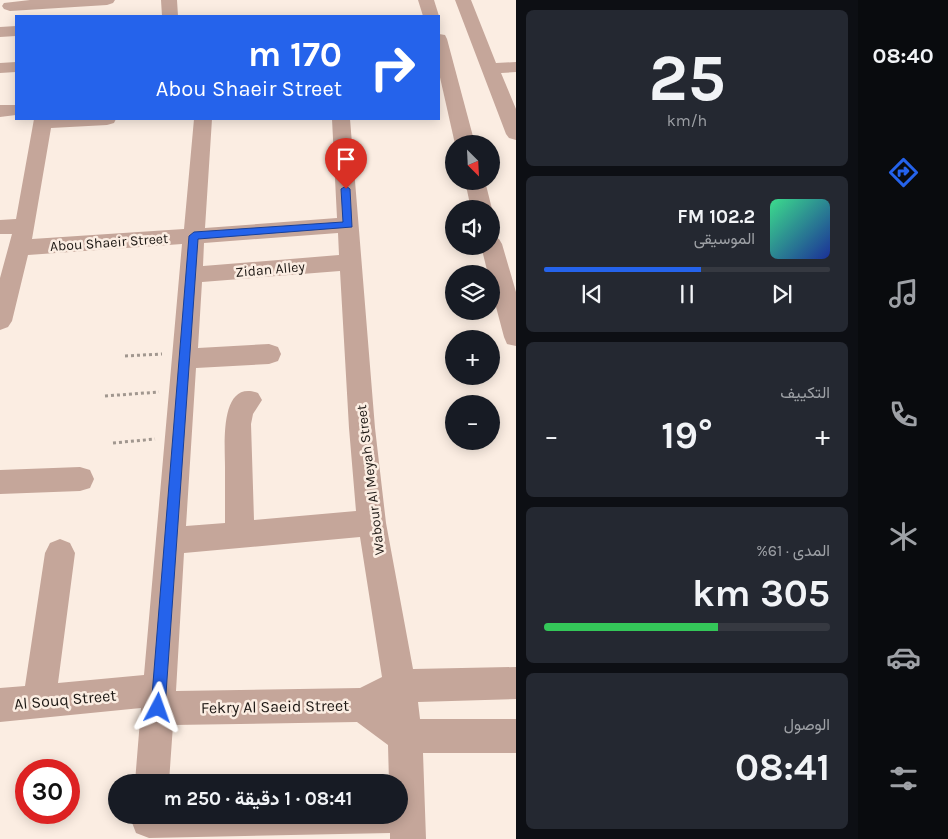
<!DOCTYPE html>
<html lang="ar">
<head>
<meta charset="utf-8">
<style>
  body { margin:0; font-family:Karla,Vazirmatn,sans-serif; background:#242831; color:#f1f3f6; direction:rtl; height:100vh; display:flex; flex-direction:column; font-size:19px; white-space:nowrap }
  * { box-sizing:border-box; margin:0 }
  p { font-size:16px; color:#9ea1a6 }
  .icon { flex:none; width:28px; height:28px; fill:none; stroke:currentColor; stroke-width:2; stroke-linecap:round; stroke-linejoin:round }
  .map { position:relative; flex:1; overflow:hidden; direction:ltr }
  .details { display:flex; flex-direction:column; gap:10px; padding:10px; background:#0d0f14; width:342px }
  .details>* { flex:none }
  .top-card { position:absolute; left:15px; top:15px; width:425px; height:105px; border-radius:0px; box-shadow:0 2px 12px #0003; direction:rtl; background:#2563eb; color:#fff; overflow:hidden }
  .needle { width:32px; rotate:156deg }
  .controls { position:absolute; left:445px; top:135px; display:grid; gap:10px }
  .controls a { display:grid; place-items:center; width:55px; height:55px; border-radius:50%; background:#171b24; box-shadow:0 2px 12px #0003; font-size:25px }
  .speed { position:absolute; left:15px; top:759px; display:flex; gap:10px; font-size:25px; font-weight:700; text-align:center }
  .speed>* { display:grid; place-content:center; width:65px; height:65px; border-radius:50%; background:#171b24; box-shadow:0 2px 12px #0003; line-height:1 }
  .speed .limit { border:8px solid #d22; background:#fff; color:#111 }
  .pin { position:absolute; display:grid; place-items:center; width:42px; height:42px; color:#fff; margin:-51px -21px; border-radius:50% 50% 50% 0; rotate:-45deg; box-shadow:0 0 5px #0007 }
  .pin .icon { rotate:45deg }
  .me { position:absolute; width:55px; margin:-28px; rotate:4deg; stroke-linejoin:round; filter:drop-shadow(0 0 4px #0008) }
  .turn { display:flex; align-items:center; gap:18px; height:105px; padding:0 15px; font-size:22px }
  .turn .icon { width:65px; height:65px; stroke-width:2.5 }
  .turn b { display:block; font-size:35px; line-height:42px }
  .big { font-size:38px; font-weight:700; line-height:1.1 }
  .details .tile { flex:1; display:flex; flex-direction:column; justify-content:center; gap:8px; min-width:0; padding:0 18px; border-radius:8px; background:#242831 }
  .details .dial { align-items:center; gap:0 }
  .dial b { font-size:65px; line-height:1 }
  .song { display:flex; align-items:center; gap:15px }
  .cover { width:60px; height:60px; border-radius:8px; background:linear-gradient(135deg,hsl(150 70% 55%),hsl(230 70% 35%)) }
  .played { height:5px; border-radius:2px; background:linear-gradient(90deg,#2563eb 55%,#363941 55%) }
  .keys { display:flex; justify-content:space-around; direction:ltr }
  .heat { display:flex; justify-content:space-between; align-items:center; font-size:28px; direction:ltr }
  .charge { height:8px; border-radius:4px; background:linear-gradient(90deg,#34c759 61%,#363941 0) }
  .trip { position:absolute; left:108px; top:774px; width:300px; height:50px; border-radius:25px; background:#171b24; box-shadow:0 2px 12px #0003; font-weight:700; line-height:50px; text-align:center; direction:rtl }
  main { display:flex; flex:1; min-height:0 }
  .dock { display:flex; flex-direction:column; width:90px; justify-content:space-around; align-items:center; background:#090b0e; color:#9ea1a6 }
  .dock .icon { width:35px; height:35px }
  .dock .current { color:#2563eb }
  .dock b { font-size:22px; color:#f1f3f6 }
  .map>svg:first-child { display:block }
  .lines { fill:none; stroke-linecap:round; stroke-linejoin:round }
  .path { stroke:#a1978f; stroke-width:3; stroke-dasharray:3 3; stroke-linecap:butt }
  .minor { fill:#c5a69a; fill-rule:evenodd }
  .route { fill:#2563eb; stroke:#184099 }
  .labels { text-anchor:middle; stroke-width:5; stroke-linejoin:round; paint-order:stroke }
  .street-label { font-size:14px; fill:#1d1814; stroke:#fbede2 }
  .near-street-label { font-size:16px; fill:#1d1814; stroke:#fbede2 }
</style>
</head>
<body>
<main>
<nav class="dock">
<b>08:40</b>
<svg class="icon current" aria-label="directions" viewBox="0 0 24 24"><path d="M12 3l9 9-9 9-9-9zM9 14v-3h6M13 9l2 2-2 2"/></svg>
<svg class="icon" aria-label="music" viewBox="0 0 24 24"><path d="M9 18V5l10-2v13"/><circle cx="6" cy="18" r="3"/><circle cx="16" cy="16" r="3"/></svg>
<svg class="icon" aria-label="phone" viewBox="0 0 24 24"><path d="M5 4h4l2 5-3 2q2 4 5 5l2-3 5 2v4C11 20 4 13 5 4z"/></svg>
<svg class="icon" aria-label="climate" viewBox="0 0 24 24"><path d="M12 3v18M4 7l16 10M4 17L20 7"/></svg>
<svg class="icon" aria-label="car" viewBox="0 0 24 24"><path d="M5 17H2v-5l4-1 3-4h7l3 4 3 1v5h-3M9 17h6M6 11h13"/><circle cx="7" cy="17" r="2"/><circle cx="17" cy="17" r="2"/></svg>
<svg class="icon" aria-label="filters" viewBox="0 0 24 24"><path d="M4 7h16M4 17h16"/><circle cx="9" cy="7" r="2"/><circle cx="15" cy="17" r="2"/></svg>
</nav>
<section class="details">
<div class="tile dial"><b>25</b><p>km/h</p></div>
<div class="tile">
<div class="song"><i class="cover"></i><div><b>102.2 FM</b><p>الموسيقى</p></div></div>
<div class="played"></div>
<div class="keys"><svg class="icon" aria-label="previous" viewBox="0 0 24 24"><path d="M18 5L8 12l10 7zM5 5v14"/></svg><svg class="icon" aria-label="pause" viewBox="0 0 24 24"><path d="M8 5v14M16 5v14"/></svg><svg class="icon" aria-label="next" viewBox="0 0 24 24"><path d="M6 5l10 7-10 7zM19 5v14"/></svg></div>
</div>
<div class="tile"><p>التكييف</p>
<div class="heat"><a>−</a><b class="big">19°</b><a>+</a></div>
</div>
<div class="tile"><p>المدى · 61%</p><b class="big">305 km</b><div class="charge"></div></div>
<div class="tile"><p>الوصول</p><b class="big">08:41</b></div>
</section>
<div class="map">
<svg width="516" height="839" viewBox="0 0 516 839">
  <rect width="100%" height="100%" fill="#fbede2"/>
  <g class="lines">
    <g class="path">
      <path d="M125,356L162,354"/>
      <path d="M105,396L159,392"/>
      <path d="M113,443L155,439"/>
    </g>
    <g class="minor">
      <path d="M30,0H115L113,3L107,5L10,11L4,9L2,6L4,3Z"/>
      <path d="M161,0H177L178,16H162Z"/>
      <path d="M418,0H434L439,16H423Z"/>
      <path d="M455,0H471L496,63L516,62V72L501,73L516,109V140L509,138L506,134Z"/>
      <path d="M16,26V36L0,37V27Z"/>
      <path d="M439,34L445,35L447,39L475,144H455L439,73Z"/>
      <path d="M16,62V72L0,73V63Z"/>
      <path d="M0,105H16V115L0,117Z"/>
      <path d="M34,119H116L114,123L107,125L51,128L32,239L184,229L194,119H212L205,228L337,218L332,119H350L375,428L386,523L413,669L516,667V699L418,702L420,719H516V753H423L426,839H390V833L149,838L136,833L131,820L133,815H399V782H389L388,745L357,722L173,725L169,782H135L141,708L0,722V688L25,686L45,553L50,543L60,539L70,543L75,553L58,683L144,675L182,244L28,255L12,321L8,327L0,330V278L12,234H0V220L16,219ZM338,233L339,255L203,266L204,243ZM340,271L349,428L356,511L254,520L251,424L253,414L262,400L258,393C219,379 225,445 225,467C225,486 225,504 225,523L186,526L196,368L269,364L278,361L281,354L278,347L269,344L198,348L202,282ZM360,537L382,677L360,688L176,691L184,553Z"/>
      <path d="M465,181H485L492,209L491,211V209H471Z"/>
      <path d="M491,236L499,239L502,244L516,292V346L507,344L504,337L491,288V274H488L481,246H491Z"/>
      <path d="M80,467L90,470L94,479L90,488L80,491L0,494V470Z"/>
    </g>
  </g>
  <path class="route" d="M346,186L350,189L352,227L198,239L165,708L163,713L158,715L153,713L151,708L189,236L194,232L343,222L341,189Z"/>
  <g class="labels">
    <g class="street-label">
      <text transform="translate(109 242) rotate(-4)" y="5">Abou Shaeir Street</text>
      <text transform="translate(270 269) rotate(-5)" y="5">Zidan Alley</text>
      <text transform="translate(370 480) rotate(-97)" y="5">Wabour Al Meyah Street</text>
    </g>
    <g class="near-street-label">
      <text transform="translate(65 699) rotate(-5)" y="6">Al Souq Street</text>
      <text transform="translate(275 706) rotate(-1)" y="6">Fekry Al Saeid Street</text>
    </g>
  </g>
</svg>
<div class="controls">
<a><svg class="needle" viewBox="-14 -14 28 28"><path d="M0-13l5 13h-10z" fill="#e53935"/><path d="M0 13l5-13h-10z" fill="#9ea1a6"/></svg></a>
<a><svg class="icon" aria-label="sound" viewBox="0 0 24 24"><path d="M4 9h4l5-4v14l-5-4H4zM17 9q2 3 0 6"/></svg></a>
<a><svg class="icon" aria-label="layers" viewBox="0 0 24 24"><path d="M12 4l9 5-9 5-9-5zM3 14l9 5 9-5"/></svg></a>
<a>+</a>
<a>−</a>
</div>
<div class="speed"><div class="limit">30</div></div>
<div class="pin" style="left:346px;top:189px;background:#d93025"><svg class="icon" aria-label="arrive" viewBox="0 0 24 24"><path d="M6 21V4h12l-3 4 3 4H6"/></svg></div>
<svg class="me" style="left:158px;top:708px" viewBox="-20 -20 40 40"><path d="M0-17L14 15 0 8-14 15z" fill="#2563eb" stroke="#fff" stroke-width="4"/></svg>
<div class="trip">08:41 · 1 دقيقة · 250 m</div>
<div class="top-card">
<div class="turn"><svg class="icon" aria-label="right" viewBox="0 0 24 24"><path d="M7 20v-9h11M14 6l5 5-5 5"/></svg><div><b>170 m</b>Abou Shaeir Street</div></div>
</div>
</div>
</main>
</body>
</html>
